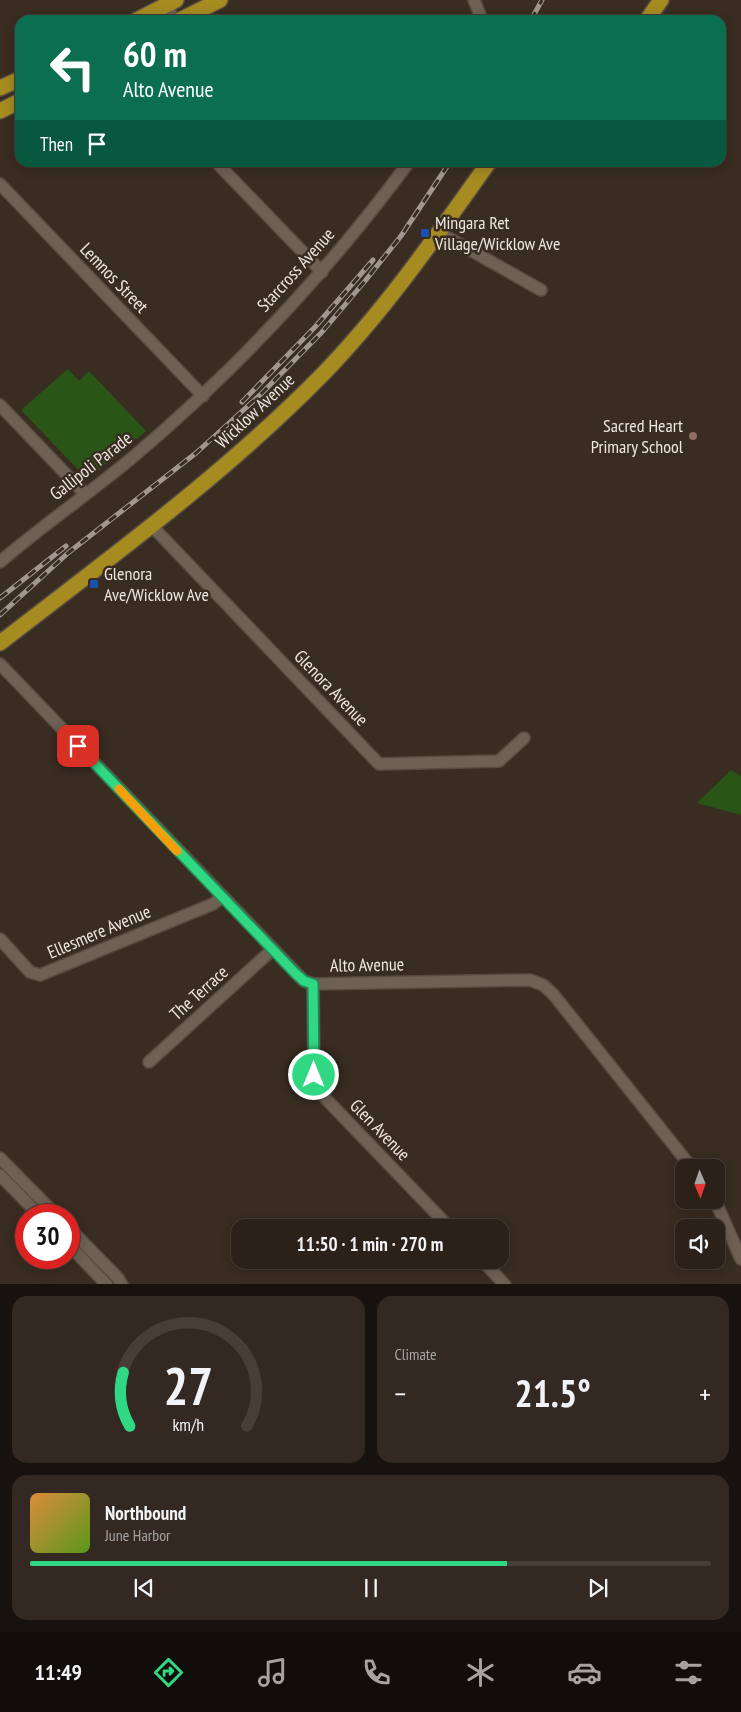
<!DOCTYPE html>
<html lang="en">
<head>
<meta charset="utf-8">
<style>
  body { margin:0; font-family:"PT Sans Narrow",sans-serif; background:#332922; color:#f1f3f6; height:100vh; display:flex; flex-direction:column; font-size:19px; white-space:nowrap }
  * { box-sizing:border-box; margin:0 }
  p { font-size:16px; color:#a6a3a2 }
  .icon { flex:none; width:28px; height:28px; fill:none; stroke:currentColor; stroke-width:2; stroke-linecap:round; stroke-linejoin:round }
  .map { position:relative; height:1284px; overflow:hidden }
  .sheet { display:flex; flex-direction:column; gap:12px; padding:12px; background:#18120e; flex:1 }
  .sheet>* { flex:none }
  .hud { position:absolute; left:15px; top:15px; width:711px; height:152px; border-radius:15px; box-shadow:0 2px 12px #0003,0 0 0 1px #473e38; background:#0b6e4f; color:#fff; overflow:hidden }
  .needle { width:32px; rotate:178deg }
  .tools { position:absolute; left:675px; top:1159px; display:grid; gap:10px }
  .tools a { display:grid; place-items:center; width:50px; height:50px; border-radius:10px; background:#2b2119; box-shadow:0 2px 12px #0003,0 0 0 1px #473e38; font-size:25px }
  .speed { position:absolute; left:15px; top:1204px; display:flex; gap:10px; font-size:25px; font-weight:700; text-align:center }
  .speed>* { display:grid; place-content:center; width:65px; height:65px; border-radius:50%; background:#2b2119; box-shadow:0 2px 12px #0003,0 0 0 1px #473e38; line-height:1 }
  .speed .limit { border:8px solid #d22; background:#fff; color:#111 }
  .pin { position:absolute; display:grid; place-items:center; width:42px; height:42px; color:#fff; margin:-21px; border-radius:10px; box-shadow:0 2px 8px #0006 }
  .me { position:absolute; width:55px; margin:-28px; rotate:0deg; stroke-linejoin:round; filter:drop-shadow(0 0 4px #0008) }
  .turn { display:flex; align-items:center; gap:18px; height:105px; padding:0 25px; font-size:22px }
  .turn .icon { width:65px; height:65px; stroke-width:2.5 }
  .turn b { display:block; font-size:35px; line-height:42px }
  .then { display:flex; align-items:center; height:48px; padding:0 25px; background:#0003; gap:10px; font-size:19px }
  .big { font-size:38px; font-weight:700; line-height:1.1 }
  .sheet .widget { flex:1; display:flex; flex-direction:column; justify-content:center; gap:8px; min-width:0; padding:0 18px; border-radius:15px; background:#332922 }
  .sheet .dial { align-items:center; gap:0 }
  .dial svg { height:130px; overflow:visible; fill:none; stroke:#473e38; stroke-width:7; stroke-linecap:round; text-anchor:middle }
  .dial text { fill:#f1f3f6; stroke:none }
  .song { display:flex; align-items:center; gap:15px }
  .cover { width:60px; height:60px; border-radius:8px; background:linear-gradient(135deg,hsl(30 70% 55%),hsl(90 70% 35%)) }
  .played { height:5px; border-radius:2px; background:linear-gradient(90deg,#30d883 70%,#473e38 70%) }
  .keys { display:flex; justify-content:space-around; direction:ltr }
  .heat { display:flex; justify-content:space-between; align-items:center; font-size:28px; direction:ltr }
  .sheet .tiles { flex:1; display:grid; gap:12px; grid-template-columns:1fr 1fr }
  .widget:last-child { grid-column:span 2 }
  .trip { position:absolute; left:231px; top:1219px; width:278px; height:50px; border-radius:15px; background:#2b2119; box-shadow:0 2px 12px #0003,0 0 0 1px #473e38; font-weight:700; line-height:50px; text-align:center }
  .tabs { display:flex; height:80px; justify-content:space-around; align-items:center; background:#110d0a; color:#a6a3a2 }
  .tabs .icon { width:35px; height:35px }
  .tabs .on { color:#30d883 }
  .tabs b { font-size:22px; color:#f1f3f6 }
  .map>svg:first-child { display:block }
  .green { fill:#295517 }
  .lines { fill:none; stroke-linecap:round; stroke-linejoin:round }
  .minor-casing { stroke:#564b41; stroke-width:14 }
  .major-casing { stroke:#564b41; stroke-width:18 }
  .minor { stroke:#6e6053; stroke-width:11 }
  .major { stroke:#a68b21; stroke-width:15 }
  .rail-casing { stroke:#a1978f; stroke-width:5 }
  .rail { stroke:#392c21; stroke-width:3; stroke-dasharray:9; stroke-linecap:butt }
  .route-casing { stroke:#1f8c55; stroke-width:12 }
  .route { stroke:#30d883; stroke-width:9 }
  .slow { stroke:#f59e0b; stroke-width:9 }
  .transit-dot { fill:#1a4fb4; stroke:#392c21; stroke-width:2 }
  .education-dot { fill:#8d6e63; stroke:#392c21; stroke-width:2 }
  .labels { text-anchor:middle; stroke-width:5; stroke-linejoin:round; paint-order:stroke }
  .poi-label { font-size:18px; fill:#eee6df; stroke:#392c21; text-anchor:start }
  .street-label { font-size:18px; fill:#eee6df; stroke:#392c21 }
</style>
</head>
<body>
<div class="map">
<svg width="741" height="1285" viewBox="0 0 741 1285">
  <rect width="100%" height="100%" fill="#392c21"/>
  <g class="green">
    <path d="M68,369L79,381L89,371L146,431L87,479L21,410Z"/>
    <path d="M731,770L741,776V815L697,803Z"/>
  </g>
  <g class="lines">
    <g class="minor-casing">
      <g id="minor">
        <path d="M164,0L174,20"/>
        <path d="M474,0L482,20"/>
        <path d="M216,162L322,272"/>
        <path d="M0,184L203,396"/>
        <path d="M440,233L541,290"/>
        <path d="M0,405L85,494"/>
        <path d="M151,525L379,764L499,761L524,738"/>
        <path d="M0,562C43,525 90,493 133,457C236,370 329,270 409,162"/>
        <path d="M0,664L304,981L313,984L530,980L543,985L553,994L692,1168"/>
        <path d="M0,939L30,972L40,975L213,904L222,897"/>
        <path d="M313,984L314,1075L326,1099L450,1228"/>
        <path d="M149,1062L273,949"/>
        <path d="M0,1158L56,1215"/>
        <path d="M0,1175L39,1215"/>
        <path d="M715,1200L741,1259"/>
        <path d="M69,1228L118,1278L122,1285"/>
        <path d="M69,1245L107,1285"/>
        <path d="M482,1260L505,1285"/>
      </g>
    </g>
    <g class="major-casing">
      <g id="major">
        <path d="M137,20L176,0"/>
        <path d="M180,20L220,0"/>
        <path d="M647,20L661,0"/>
        <path d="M0,88L20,79"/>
        <path d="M0,111L20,101"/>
        <path d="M0,643C111,557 225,474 323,374C386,309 437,235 489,162"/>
      </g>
    </g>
    <use href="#minor" class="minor"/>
    <use href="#major" class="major"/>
    <g class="rail-casing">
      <g id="rail">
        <path d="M531,20L542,0"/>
        <path d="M242,402L315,327L373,260"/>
        <path d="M0,598L66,546"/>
        <path d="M0,615L68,553L196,453L261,394L322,332L365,281L401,236L450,162"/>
      </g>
    </g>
    <use href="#rail" class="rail"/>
  </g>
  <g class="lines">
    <g class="route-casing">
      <path id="route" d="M78,746L296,974L304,981L313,984L314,1075"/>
    </g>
    <use href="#route" class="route"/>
    <path class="slow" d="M119,789L177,851"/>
  </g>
  <g class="transit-dot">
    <rect x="420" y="228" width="10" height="10" rx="2.5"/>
    <rect x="89" y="579" width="10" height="10" rx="2.5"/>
  </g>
  <circle class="education-dot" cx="693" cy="436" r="5"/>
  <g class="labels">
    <g class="poi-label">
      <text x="435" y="229">Mingara Ret<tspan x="435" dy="21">Village/Wicklow Ave</tspan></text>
      <text x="683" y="432" text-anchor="end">Sacred Heart<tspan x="683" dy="21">Primary School</tspan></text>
      <text x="104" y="580">Glenora<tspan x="104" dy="21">Ave/Wicklow Ave</tspan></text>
    </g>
    <g class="street-label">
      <text transform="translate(296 270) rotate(-48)" y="6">Starcross Avenue</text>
      <text transform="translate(114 278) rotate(46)" y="6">Lemnos Street</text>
      <text transform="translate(255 411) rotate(-43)" y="6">Wicklow Avenue</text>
      <text transform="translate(91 466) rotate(-38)" y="6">Gallipoli Parade</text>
      <text transform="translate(331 688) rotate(46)" y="6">Glenora Avenue</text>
      <text transform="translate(99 932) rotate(-23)" y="6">Ellesmere Avenue</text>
      <text transform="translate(367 965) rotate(-1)" y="6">Alto Avenue</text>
      <text transform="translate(199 993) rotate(-42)" y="6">The Terrace</text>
      <text transform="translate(380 1130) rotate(46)" y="6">Glen Avenue</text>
    </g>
  </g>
</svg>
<div class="tools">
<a><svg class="needle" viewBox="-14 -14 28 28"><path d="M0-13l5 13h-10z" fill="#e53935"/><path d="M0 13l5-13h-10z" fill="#a6a3a2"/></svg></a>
<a><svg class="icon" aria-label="sound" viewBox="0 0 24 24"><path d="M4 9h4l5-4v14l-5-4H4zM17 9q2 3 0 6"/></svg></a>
</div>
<div class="speed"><div class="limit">30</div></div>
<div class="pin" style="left:78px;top:746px;background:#d93025"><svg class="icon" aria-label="arrive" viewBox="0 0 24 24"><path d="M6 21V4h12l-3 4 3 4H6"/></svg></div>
<svg class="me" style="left:314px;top:1075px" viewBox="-20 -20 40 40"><circle r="17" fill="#30d883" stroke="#fff" stroke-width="3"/><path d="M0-11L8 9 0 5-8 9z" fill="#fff"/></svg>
<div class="trip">11:50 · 1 min · 270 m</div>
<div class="hud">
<div class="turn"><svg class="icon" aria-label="left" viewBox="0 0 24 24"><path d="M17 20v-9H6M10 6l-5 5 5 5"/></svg><div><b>60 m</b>Alto Avenue</div></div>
<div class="then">Then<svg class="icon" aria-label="arrive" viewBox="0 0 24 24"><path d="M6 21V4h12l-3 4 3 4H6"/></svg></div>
</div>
</div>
<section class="sheet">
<div class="tiles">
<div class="widget dial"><svg viewBox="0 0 100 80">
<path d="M14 69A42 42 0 1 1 86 69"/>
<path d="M14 69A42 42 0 0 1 10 36" stroke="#30d883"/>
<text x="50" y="56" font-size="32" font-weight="700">27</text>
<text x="50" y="72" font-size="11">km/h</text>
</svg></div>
<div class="widget"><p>Climate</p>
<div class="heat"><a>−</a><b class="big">21.5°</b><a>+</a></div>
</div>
<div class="widget">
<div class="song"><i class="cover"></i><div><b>Northbound</b><p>June Harbor</p></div></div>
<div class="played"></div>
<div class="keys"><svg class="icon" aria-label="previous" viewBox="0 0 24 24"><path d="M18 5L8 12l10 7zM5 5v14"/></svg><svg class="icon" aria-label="pause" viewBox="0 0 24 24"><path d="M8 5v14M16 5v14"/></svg><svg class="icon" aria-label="next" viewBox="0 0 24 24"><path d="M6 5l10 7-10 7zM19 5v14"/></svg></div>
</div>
</div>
</section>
<nav class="tabs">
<b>11:49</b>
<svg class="icon on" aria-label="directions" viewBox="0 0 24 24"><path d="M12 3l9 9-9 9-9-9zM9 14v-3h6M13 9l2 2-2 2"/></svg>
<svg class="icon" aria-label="music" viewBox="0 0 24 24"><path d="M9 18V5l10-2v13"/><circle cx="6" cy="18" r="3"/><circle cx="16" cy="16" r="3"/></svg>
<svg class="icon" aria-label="phone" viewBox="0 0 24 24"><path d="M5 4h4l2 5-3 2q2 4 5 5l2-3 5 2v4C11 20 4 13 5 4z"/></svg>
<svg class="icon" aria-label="climate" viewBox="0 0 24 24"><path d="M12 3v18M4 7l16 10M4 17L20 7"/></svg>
<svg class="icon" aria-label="car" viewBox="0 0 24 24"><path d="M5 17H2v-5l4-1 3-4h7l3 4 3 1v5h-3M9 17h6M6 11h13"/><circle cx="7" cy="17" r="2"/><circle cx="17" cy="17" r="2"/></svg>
<svg class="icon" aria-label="filters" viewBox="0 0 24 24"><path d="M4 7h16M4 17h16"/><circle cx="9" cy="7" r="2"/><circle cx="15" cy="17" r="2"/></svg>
</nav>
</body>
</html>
